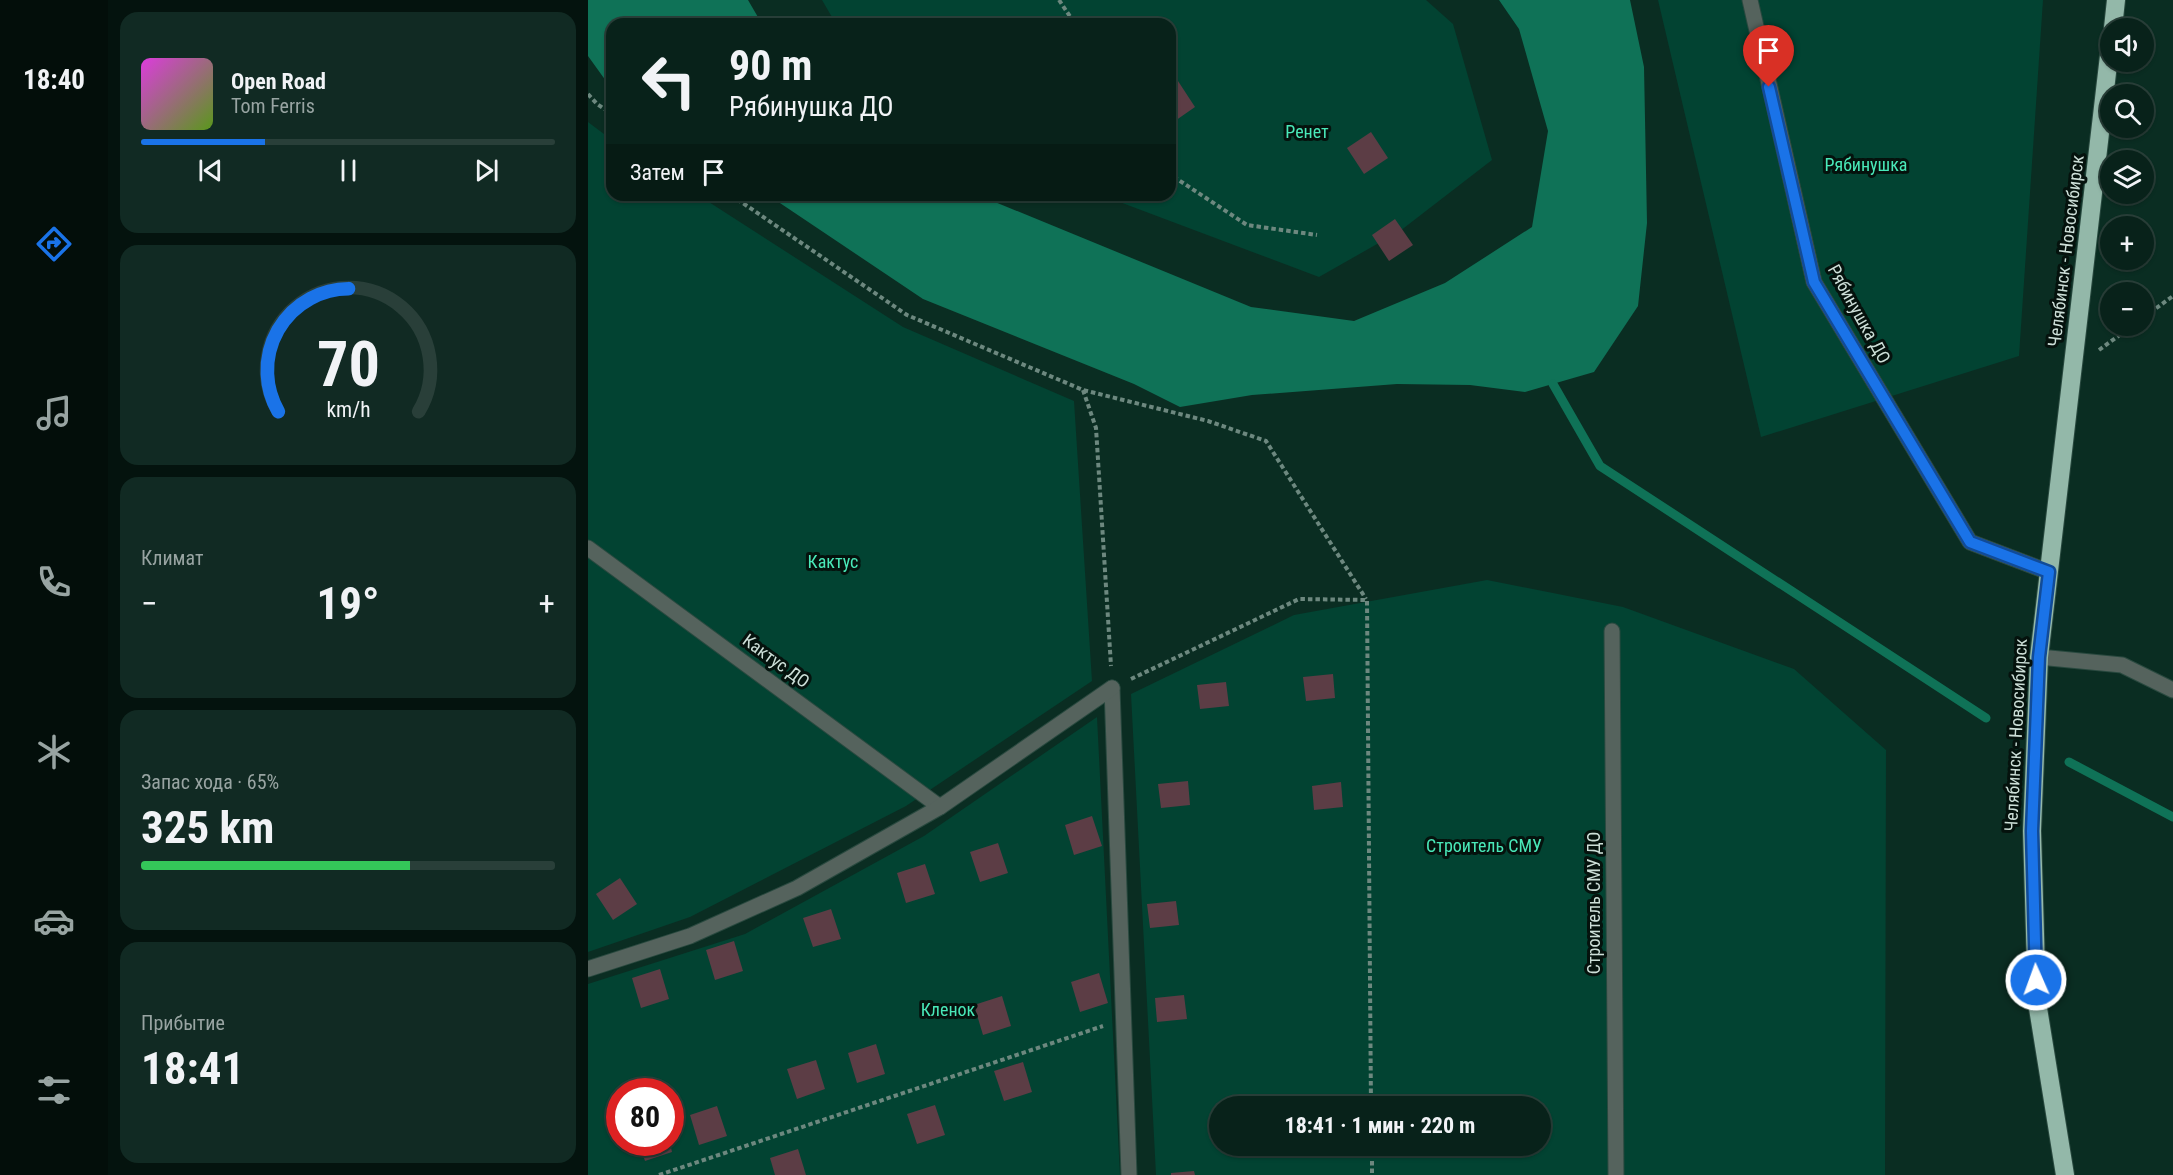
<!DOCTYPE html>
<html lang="ru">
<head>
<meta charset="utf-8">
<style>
  body { margin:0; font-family:"Roboto Condensed",sans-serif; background:#112a23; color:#f1f3f6; height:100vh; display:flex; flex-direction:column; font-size:22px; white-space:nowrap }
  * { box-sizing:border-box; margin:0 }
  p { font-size:20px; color:#98a4a2 }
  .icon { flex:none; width:33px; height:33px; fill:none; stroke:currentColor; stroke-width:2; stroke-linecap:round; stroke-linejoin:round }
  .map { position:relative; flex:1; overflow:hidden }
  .side { display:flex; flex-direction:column; gap:12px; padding:12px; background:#04130e; width:480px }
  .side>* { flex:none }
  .banner { position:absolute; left:18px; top:18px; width:570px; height:183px; border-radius:18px; box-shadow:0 2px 4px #0004,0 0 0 2px #293f39; background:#08221a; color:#f1f3f6; overflow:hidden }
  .controls { position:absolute; left:1512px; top:18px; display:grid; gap:12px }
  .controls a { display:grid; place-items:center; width:54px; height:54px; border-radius:50%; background:#08221a; box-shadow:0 2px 4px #0004,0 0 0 2px #293f39; font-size:30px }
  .speed { position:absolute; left:18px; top:1078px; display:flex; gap:12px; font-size:30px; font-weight:700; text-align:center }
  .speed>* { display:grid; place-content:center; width:78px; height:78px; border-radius:50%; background:#08221a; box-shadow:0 2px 4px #0004,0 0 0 2px #293f39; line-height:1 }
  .speed .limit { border:9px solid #d22; background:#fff; color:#111 }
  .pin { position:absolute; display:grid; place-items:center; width:51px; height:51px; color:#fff; margin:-62px -26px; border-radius:50% 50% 50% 0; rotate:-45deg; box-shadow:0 0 6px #0007 }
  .pin .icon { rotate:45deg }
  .me { position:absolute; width:66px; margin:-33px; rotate:358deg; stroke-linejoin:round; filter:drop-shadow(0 0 4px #0008) }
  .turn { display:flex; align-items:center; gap:21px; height:126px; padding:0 24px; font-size:27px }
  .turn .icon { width:78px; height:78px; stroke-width:2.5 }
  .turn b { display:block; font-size:42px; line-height:51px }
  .then { display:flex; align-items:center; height:57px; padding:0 24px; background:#0003; gap:12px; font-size:22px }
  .big { font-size:45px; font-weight:700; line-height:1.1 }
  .side .widget { flex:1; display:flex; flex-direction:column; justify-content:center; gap:9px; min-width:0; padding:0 21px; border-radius:18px; background:#112a23 }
  .side .dial { align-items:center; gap:0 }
  .dial svg { height:156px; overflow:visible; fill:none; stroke:#293f39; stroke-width:7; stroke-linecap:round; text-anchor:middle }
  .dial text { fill:#f1f3f6; stroke:none }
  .song { display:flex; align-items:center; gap:18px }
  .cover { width:72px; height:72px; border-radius:9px; background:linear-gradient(135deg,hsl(300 70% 55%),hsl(90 70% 35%)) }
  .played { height:6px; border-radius:3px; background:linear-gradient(90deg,#1a73e8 30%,#293f39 30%) }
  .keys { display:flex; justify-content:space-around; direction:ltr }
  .heat { display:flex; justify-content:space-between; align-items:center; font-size:33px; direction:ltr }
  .charge { height:9px; border-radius:4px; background:linear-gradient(90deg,#34c759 65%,#293f39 0) }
  .trip { position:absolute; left:621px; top:1096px; width:342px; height:60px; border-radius:30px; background:#08221a; box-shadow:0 2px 4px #0004,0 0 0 2px #293f39; font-weight:700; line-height:60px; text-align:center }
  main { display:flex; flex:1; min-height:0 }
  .dock { display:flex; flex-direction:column; width:108px; justify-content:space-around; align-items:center; background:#030e0a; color:#98a4a2 }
  .dock .icon { width:42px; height:42px }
  .dock .active { color:#1a73e8 }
  .dock b { font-size:27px; color:#f1f3f6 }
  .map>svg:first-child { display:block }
  .green { fill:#024332; fill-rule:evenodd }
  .water { fill:#0f7257 }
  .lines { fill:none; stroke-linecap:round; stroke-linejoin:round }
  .stream { stroke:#0f7257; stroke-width:9 }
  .building { fill:#5c3d45 }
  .street-casing { stroke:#29493f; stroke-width:17 }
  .highway-casing { stroke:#29493f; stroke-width:20 }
  .path { stroke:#6d887f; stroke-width:4; stroke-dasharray:4.5 3; stroke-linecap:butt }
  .street { stroke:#55635d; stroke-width:15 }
  .highway { stroke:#93b8a9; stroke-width:18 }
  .route-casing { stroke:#114b97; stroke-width:15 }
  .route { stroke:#1a73e8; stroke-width:10 }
  .labels { text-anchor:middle; stroke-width:6; stroke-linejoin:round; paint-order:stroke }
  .park-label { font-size:18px; fill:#49e9b9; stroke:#05120d }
  .street-label { font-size:18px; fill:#cddfd8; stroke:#05120d }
</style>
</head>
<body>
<main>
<nav class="dock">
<b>18:40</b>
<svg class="icon active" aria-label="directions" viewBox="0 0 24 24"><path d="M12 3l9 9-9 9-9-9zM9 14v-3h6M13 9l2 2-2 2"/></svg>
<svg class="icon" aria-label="music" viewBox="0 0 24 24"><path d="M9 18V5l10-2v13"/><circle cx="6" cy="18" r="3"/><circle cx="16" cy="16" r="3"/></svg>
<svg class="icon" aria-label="phone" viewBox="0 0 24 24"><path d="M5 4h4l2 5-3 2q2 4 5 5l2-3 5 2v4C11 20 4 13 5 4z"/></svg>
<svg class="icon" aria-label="climate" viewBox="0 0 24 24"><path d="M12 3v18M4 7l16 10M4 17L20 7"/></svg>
<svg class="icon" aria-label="car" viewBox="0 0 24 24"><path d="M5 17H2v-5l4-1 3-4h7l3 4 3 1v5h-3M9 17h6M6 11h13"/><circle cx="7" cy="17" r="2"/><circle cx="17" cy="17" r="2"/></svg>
<svg class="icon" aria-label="filters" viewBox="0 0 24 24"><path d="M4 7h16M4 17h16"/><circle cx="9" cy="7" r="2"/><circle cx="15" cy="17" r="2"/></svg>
</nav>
<section class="side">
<div class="widget">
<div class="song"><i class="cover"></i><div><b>Open Road</b><p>Tom Ferris</p></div></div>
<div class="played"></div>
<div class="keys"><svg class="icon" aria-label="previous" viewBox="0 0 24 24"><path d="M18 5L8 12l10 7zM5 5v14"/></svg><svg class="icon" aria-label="pause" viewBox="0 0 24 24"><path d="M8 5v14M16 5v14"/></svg><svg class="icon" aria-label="next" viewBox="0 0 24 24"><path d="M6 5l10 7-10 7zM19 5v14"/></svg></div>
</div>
<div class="widget dial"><svg viewBox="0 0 100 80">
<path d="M14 69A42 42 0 1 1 86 69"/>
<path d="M14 69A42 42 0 0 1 50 6" stroke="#1a73e8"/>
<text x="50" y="56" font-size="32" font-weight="700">70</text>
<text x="50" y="72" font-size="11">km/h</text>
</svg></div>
<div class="widget"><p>Климат</p>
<div class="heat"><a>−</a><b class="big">19°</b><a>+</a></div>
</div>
<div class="widget"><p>Запас хода · 65%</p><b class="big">325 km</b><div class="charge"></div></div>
<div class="widget"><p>Прибытие</p><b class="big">18:41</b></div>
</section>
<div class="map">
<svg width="1585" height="1175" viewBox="0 0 1585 1175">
  <rect width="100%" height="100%" fill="#0a2d22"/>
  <g class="green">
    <path d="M234,0H838L865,24L904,160L812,231L731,277L513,195H582V24H248Z"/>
    <path d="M1070,0H1455L1431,356L1173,437Z"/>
    <path d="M0,122L24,140V195H110L315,327L486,401L504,681L318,806L102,917L0,952Z"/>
    <path d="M899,580L1035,607L1206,669L1298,750L1297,1175H568L543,694L706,615ZM632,1107H952V1146H632Z"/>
    <path d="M509,717L532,1175H0V984L157,934L336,836ZM32,1092H82V1143H32Z"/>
  </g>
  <g class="water">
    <path d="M0,0H160L174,24H24V86L18,81L0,56Z"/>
    <path d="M911,0H1042L1056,67L1059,223L1050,306L1006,372L937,392L882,385L809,384L664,395L592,407L546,384L335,299L180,195H390L663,307L766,321L857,283L944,227L960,131L931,29Z"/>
  </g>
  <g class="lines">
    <g class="stream">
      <path d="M965,384L1012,466L1398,718"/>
      <path d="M1481,762L1585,817"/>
    </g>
  </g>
  <g class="building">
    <path d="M590,81L607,107L584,123L582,120V86Z"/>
    <path d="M783,132L800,158L776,174L759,148Z"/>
    <path d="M807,219L825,245L801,261L784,235Z"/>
    <path d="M745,674L747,698L718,701L715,677Z"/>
    <path d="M638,682L641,706L612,709L609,685Z"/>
    <path d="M600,781L602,805L573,808L570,784Z"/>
    <path d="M753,782L755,807L726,810L724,786Z"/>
    <path d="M504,816L514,846L486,855L477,825Z"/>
    <path d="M410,843L420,873L392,882L382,852Z"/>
    <path d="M337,864L347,894L318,903L309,873Z"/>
    <path d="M32,878L49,904L25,920L8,894Z"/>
    <path d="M588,901L591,925L562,928L559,904Z"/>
    <path d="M243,909L253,939L225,947L215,918Z"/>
    <path d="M146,941L155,971L127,980L118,950Z"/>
    <path d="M72,969L81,999L53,1008L44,978Z"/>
    <path d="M511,973L520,1003L492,1012L483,982Z"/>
    <path d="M596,995L599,1019L569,1022L567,998Z"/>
    <path d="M414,996L423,1026L395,1035L386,1005Z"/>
    <path d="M288,1044L297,1074L269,1083L260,1053Z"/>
    <path d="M228,1060L237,1089L209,1099L199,1069Z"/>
    <path d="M435,1062L444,1092L416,1101L406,1071Z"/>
    <path d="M347,1105L357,1135L329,1144L319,1114Z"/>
    <path d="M129,1106L139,1136L111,1145L102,1115Z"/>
    <path d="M51,1143H82L84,1152L57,1161Z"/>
    <path d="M210,1149L218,1175H187L182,1158Z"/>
    <path d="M606,1171L607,1175H583V1173Z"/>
  </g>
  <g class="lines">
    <g class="street-casing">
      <g id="street">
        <path d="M1162,0L1226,282L1382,542L1461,572"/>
        <path d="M0,548L352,807"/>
        <path d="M1024,631L1028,1175"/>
        <path d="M1451,657L1534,665L1585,690"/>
        <path d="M524,688L541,1175"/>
        <path d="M0,969L102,936L209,888L352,807L524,688"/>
      </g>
    </g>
    <g class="highway-casing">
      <g id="highway">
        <path d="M1525,28L1528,0"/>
        <path d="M1477,1175L1449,1002L1444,831L1451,657L1522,47"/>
      </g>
    </g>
    <g class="path">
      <path d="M471,0L487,24"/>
      <path d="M0,94L9,104L24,114"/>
      <path d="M582,170L586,177L659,225L729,235"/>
      <path d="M143,195L319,315L495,390L620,421L678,441L778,599"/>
      <path d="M1556,317L1585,296"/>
      <path d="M1511,350L1544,326"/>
      <path d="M495,390L508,428L523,666"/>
      <path d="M543,679L711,599L779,600L783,1107"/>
      <path d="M784,1146V1175"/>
      <path d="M71,1175L515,1026"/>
    </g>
    <use href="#street" class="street"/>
    <use href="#highway" class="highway"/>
  </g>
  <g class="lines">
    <g class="route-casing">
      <path id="route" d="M1181,87L1226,282L1382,542L1461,572L1451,657L1444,831L1448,980"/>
    </g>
    <use href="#route" class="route"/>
  </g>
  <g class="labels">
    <g class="park-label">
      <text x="719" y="138">Ренет</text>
      <text x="1278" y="171">Рябинушка</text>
      <text x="245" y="568">Кактус</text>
      <text x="896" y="852">Строитель СМУ</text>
      <text x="360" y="1016">Кленок</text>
    </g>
    <g class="street-label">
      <text transform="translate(1478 251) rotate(-83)" y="6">Челябинск - Новосибирск</text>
      <text transform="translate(1271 314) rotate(61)" y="6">Рябинушка ДО</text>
      <text transform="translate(188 661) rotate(36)" y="6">Кактус ДО</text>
      <text transform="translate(1428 735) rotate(-87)" y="6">Челябинск - Новосибирск</text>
      <text transform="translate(1006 903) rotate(-90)" y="6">Строитель СМУ ДО</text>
    </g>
  </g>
</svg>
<div class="controls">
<a><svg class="icon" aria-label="sound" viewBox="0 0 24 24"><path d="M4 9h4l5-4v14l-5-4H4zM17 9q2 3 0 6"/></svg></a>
<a><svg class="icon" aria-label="search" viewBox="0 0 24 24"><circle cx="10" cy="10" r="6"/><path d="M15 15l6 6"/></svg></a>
<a><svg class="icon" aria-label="layers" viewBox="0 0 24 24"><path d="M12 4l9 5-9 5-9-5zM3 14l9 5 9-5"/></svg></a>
<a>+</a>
<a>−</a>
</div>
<div class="speed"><div class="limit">80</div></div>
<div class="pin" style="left:1181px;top:87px;background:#d93025"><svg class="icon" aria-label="arrive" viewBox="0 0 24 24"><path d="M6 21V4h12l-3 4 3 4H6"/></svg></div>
<svg class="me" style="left:1448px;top:980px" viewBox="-20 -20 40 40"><circle r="17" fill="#1a73e8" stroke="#fff" stroke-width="3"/><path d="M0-11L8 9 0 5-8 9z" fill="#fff"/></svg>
<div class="trip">18:41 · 1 мин · 220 m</div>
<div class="banner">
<div class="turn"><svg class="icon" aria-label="left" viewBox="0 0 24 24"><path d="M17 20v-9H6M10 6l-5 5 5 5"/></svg><div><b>90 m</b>Рябинушка ДО</div></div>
<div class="then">Затем<svg class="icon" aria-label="arrive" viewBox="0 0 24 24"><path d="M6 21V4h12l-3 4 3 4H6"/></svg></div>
</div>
</div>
</main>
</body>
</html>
